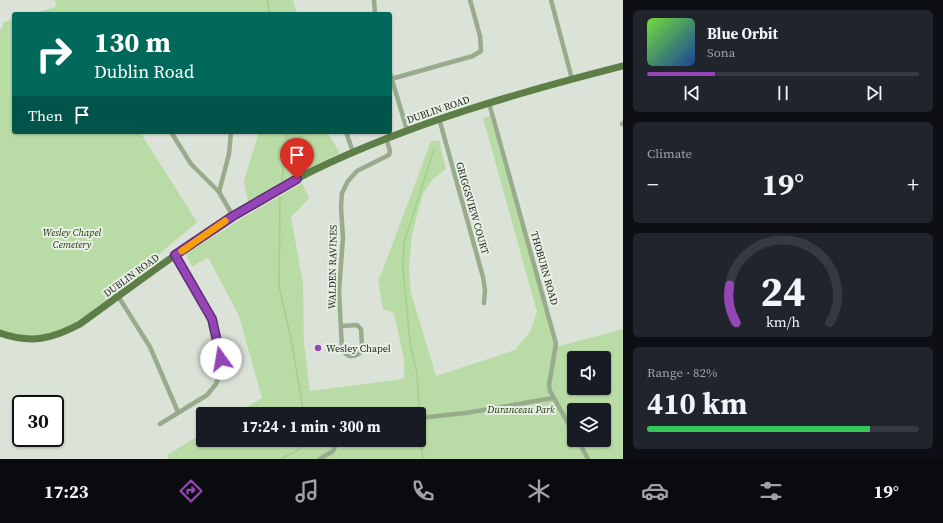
<!DOCTYPE html>
<html lang="en">
<head>
<meta charset="utf-8">
<style>
  body { margin:0; font-family:"Source Serif 4",serif; background:#20242c; color:#f1f3f6; height:100vh; display:flex; flex-direction:column; font-size:15px; white-space:nowrap }
  * { box-sizing:border-box; margin:0 }
  p { font-size:13px; color:#9ea1a6 }
  .icon { flex:none; width:22px; height:22px; fill:none; stroke:currentColor; stroke-width:2; stroke-linecap:round; stroke-linejoin:round }
  .map { position:relative; flex:1; overflow:hidden }
  .panel { display:flex; flex-direction:column; gap:10px; padding:10px; background:#0d0f14; width:320px }
  .panel>* { flex:none }
  .guide { position:absolute; left:12px; top:12px; width:380px; height:122px; border-radius:4px; box-shadow:0 1px 3px #0004; background:#00695c; color:#fff; overflow:hidden }
  .tools { position:absolute; left:567px; top:351px; display:grid; gap:8px }
  .tools a { display:grid; place-items:center; width:44px; height:44px; border-radius:4px; background:#171b24; box-shadow:0 1px 3px #0004; font-size:20px }
  .speed { position:absolute; left:12px; top:395px; display:flex; gap:8px; font-size:20px; font-weight:700; text-align:center }
  .speed>* { display:grid; place-content:center; width:52px; height:52px; border-radius:50%; background:#171b24; box-shadow:0 1px 3px #0004; line-height:1 }
  .speed .limit { border:2px solid #111; border-radius:6px; background:#fff; color:#111 }
  .pin { position:absolute; display:grid; place-items:center; width:34px; height:34px; color:#fff; margin:-41px -17px; border-radius:50% 50% 50% 0; rotate:-45deg; box-shadow:0 0 4px #0007 }
  .pin .icon { rotate:45deg }
  .me { position:absolute; width:44px; margin:-22px; rotate:347deg; stroke-linejoin:round; filter:drop-shadow(0 0 3px #0008) }
  .turn { display:flex; align-items:center; gap:14px; height:84px; padding:0 16px; font-size:18px }
  .turn .icon { width:52px; height:52px; stroke-width:2.5 }
  .turn b { display:block; font-size:28px; line-height:34px }
  .then { display:flex; align-items:center; height:38px; padding:0 16px; background:#0003; gap:8px; font-size:15px }
  .big { font-size:30px; font-weight:700; line-height:1.1 }
  .panel .tile { flex:1; display:flex; flex-direction:column; justify-content:center; gap:6px; min-width:0; padding:0 14px; border-radius:6px; background:#20242c }
  .panel .dial { align-items:center; gap:0 }
  .dial svg { height:104px; overflow:visible; fill:none; stroke:#363941; stroke-width:7; stroke-linecap:round; text-anchor:middle }
  .dial text { fill:#f1f3f6; stroke:none }
  .song { display:flex; align-items:center; gap:12px }
  .cover { width:48px; height:48px; border-radius:6px; background:linear-gradient(135deg,hsl(100 70% 55%),hsl(220 70% 35%)) }
  .played { height:4px; border-radius:2px; background:linear-gradient(90deg,#9445b6 25%,#363941 25%) }
  .keys { display:flex; justify-content:space-around; direction:ltr }
  .heat { display:flex; justify-content:space-between; align-items:center; font-size:22px; direction:ltr }
  .charge { height:6px; border-radius:3px; background:linear-gradient(90deg,#34c759 82%,#363941 0) }
  .trip { position:absolute; left:196px; top:407px; width:230px; height:40px; border-radius:4px; background:#171b24; box-shadow:0 1px 3px #0004; font-weight:700; line-height:40px; text-align:center }
  .tab-bar { display:flex; height:64px; justify-content:space-around; align-items:center; background:#090b0e; color:#9ea1a6 }
  .tab-bar .icon { width:28px; height:28px }
  .tab-bar .current { color:#9445b6 }
  .tab-bar b { font-size:18px; color:#f1f3f6 }
  main { display:flex; flex:1; min-height:0 }
  .map>svg:first-child { display:block }
  .green { fill:#b9dba5; fill-rule:evenodd }
  .lines { fill:none; stroke-linecap:round; stroke-linejoin:round }
  .stream { stroke:#a4d089; stroke-width:1.5 }
  .street { stroke:#98ac8d; stroke-width:4.5 }
  .primary { stroke:#5d7f47; stroke-width:7 }
  .route-casing { stroke:#602d76; stroke-width:10 }
  .route { stroke:#9445b6; stroke-width:7 }
  .slow { stroke:#f59e0b; stroke-width:7 }
  .poi-dot { fill:#9445b6; stroke:#e8efe4; stroke-width:1.5 }
  .labels { text-anchor:middle; stroke-width:4; stroke-linejoin:round; paint-order:stroke }
  .street-label { font-size:10px; fill:#242723; stroke:#e8efe4 }
  .park-label { font-size:10px; font-style:italic; fill:#193402; stroke:#e8efe4 }
  .poi-label { font-size:10px; fill:#242723; stroke:#e8efe4; text-anchor:start }
</style>
</head>
<body>
<main>
<div class="map">
<svg width="623" height="459" viewBox="0 0 623 459">
  <rect width="100%" height="100%" fill="#dbe2d7"/>
  <g class="green">
    <path d="M55,0H293L297,14H31L56,7Z"/>
    <path d="M14,19V132H140L197,222L158,255L161,265L80,324L45,338L0,333V29L3,27L2,23Z"/>
    <path d="M490,116L556,347L623,329V459H168L169,458L167,455L203,433V440H419V414H235L262,398L239,316L208,257L192,267L186,254L244,217L302,183L309,198L291,217L303,284L304,344L310,391L404,379V359L394,313L383,309L378,279L382,272L431,141H439L446,169L433,179L423,193L412,235L409,268L411,293L436,376L515,350L530,332L537,312L483,118ZM574,358H604V388H574ZM574,410H604V440H574Z"/>
    <path d="M259,132H327L340,153L297,174L248,202L244,181Z"/>
  </g>
  <g class="lines">
    <g class="stream">
      <path d="M267,0L270,14"/>
      <path d="M282,180L287,132"/>
      <path d="M280,197L279,286L291,339L304,414"/>
      <path d="M281,459L305,446V440"/>
      <path d="M423,459L421,446L417,373L410,343L403,269L404,243L434,149"/>
    </g>
    <g class="street">
      <path d="M374,0L375,14"/>
      <path d="M551,0L572,79"/>
      <path d="M390,73L407,130"/>
      <path d="M391,79L473,56L481,51L480,36L470,0"/>
      <path d="M489,103L555,340L556,344L549,385L550,391L574,434"/>
      <path d="M439,118L483,277L485,290L484,303"/>
      <path d="M622,124L623,123"/>
      <path d="M171,132L191,164L219,192L233,216"/>
      <path d="M346,132L353,152"/>
      <path d="M219,192L229,154L231,132"/>
      <path d="M118,296L150,347L178,412"/>
      <path d="M341,326L357,325L361,329L362,346L360,353C353,358 347,357 342,350L339,291L343,238L341,207L342,193L348,181L357,171L389,155L390,151L386,138"/>
      <path d="M355,414L374,413L382,414"/>
      <path d="M419,418L466,413L553,398"/>
      <path d="M160,424L207,395L216,384L222,368L221,359L212,319L175,255"/>
      <path d="M578,440L588,459"/>
      <path d="M320,459L333,451L338,440"/>
    </g>
    <path class="primary" d="M0,333C31,344 52,339 80,324C155,270 229,212 312,171C411,123 517,93 623,66"/>
  </g>
  <g class="lines">
    <g class="route-casing">
      <path id="route" d="M221,359L212,319L175,255L233,216L297,179"/>
    </g>
    <use href="#route" class="route"/>
    <path class="slow" d="M182,251L225,221"/>
  </g>
  <circle class="poi-dot" cx="318" cy="348" r="4"/>
  <g class="labels">
    <g class="street-label">
      <text transform="translate(438 109) rotate(-19)" y="4">DUBLIN ROAD</text>
      <text transform="translate(473 208) rotate(74)" y="4">GRIGGSVIEW COURT</text>
      <text transform="translate(332 267) rotate(-89)" y="4">WALDEN RAVINES</text>
      <text transform="translate(545 268) rotate(74)" y="4">THOBURN ROAD</text>
      <text transform="translate(131 275) rotate(-36)" y="4">DUBLIN ROAD</text>
    </g>
    <g class="park-label">
      <text x="72" y="236">Wesley Chapel<tspan x="72" dy="12">Cemetery</tspan></text>
      <text x="521" y="413">Duranceau Park</text>
    </g>
    <g class="poi-label">
      <text x="326" y="352">Wesley Chapel</text>
    </g>
  </g>
</svg>
<div class="tools">
<a><svg class="icon" aria-label="sound" viewBox="0 0 24 24"><path d="M4 9h4l5-4v14l-5-4H4zM17 9q2 3 0 6"/></svg></a>
<a><svg class="icon" aria-label="layers" viewBox="0 0 24 24"><path d="M12 4l9 5-9 5-9-5zM3 14l9 5 9-5"/></svg></a>
</div>
<div class="speed"><div class="limit">30</div></div>
<div class="pin" style="left:297px;top:179px;background:#d93025"><svg class="icon" aria-label="arrive" viewBox="0 0 24 24"><path d="M6 21V4h12l-3 4 3 4H6"/></svg></div>
<svg class="me" style="left:221px;top:359px" viewBox="-20 -20 40 40"><circle r="19" fill="#fff"/><path d="M0-13L10 11 0 6-10 11z" fill="#9445b6"/></svg>
<div class="trip">17:24 · 1 min · 300 m</div>
<div class="guide">
<div class="turn"><svg class="icon" aria-label="right" viewBox="0 0 24 24"><path d="M7 20v-9h11M14 6l5 5-5 5"/></svg><div><b>130 m</b>Dublin Road</div></div>
<div class="then">Then<svg class="icon" aria-label="arrive" viewBox="0 0 24 24"><path d="M6 21V4h12l-3 4 3 4H6"/></svg></div>
</div>
</div>
<section class="panel">
<div class="tile">
<div class="song"><i class="cover"></i><div><b>Blue Orbit</b><p>Sona</p></div></div>
<div class="played"></div>
<div class="keys"><svg class="icon" aria-label="previous" viewBox="0 0 24 24"><path d="M18 5L8 12l10 7zM5 5v14"/></svg><svg class="icon" aria-label="pause" viewBox="0 0 24 24"><path d="M8 5v14M16 5v14"/></svg><svg class="icon" aria-label="next" viewBox="0 0 24 24"><path d="M6 5l10 7-10 7zM19 5v14"/></svg></div>
</div>
<div class="tile"><p>Climate</p>
<div class="heat"><a>−</a><b class="big">19°</b><a>+</a></div>
</div>
<div class="tile dial"><svg viewBox="0 0 100 80">
<path d="M14 69A42 42 0 1 1 86 69"/>
<path d="M14 69A42 42 0 0 1 9 40" stroke="#9445b6"/>
<text x="50" y="56" font-size="32" font-weight="700">24</text>
<text x="50" y="72" font-size="11">km/h</text>
</svg></div>
<div class="tile"><p>Range · 82%</p><b class="big">410 km</b><div class="charge"></div></div>
</section>
</main>
<nav class="tab-bar">
<b>17:23</b>
<svg class="icon current" aria-label="directions" viewBox="0 0 24 24"><path d="M12 3l9 9-9 9-9-9zM9 14v-3h6M13 9l2 2-2 2"/></svg>
<svg class="icon" aria-label="music" viewBox="0 0 24 24"><path d="M9 18V5l10-2v13"/><circle cx="6" cy="18" r="3"/><circle cx="16" cy="16" r="3"/></svg>
<svg class="icon" aria-label="phone" viewBox="0 0 24 24"><path d="M5 4h4l2 5-3 2q2 4 5 5l2-3 5 2v4C11 20 4 13 5 4z"/></svg>
<svg class="icon" aria-label="climate" viewBox="0 0 24 24"><path d="M12 3v18M4 7l16 10M4 17L20 7"/></svg>
<svg class="icon" aria-label="car" viewBox="0 0 24 24"><path d="M5 17H2v-5l4-1 3-4h7l3 4 3 1v5h-3M9 17h6M6 11h13"/><circle cx="7" cy="17" r="2"/><circle cx="17" cy="17" r="2"/></svg>
<svg class="icon" aria-label="filters" viewBox="0 0 24 24"><path d="M4 7h16M4 17h16"/><circle cx="9" cy="7" r="2"/><circle cx="15" cy="17" r="2"/></svg>
<b>19°</b>
</nav>
</body>
</html>
